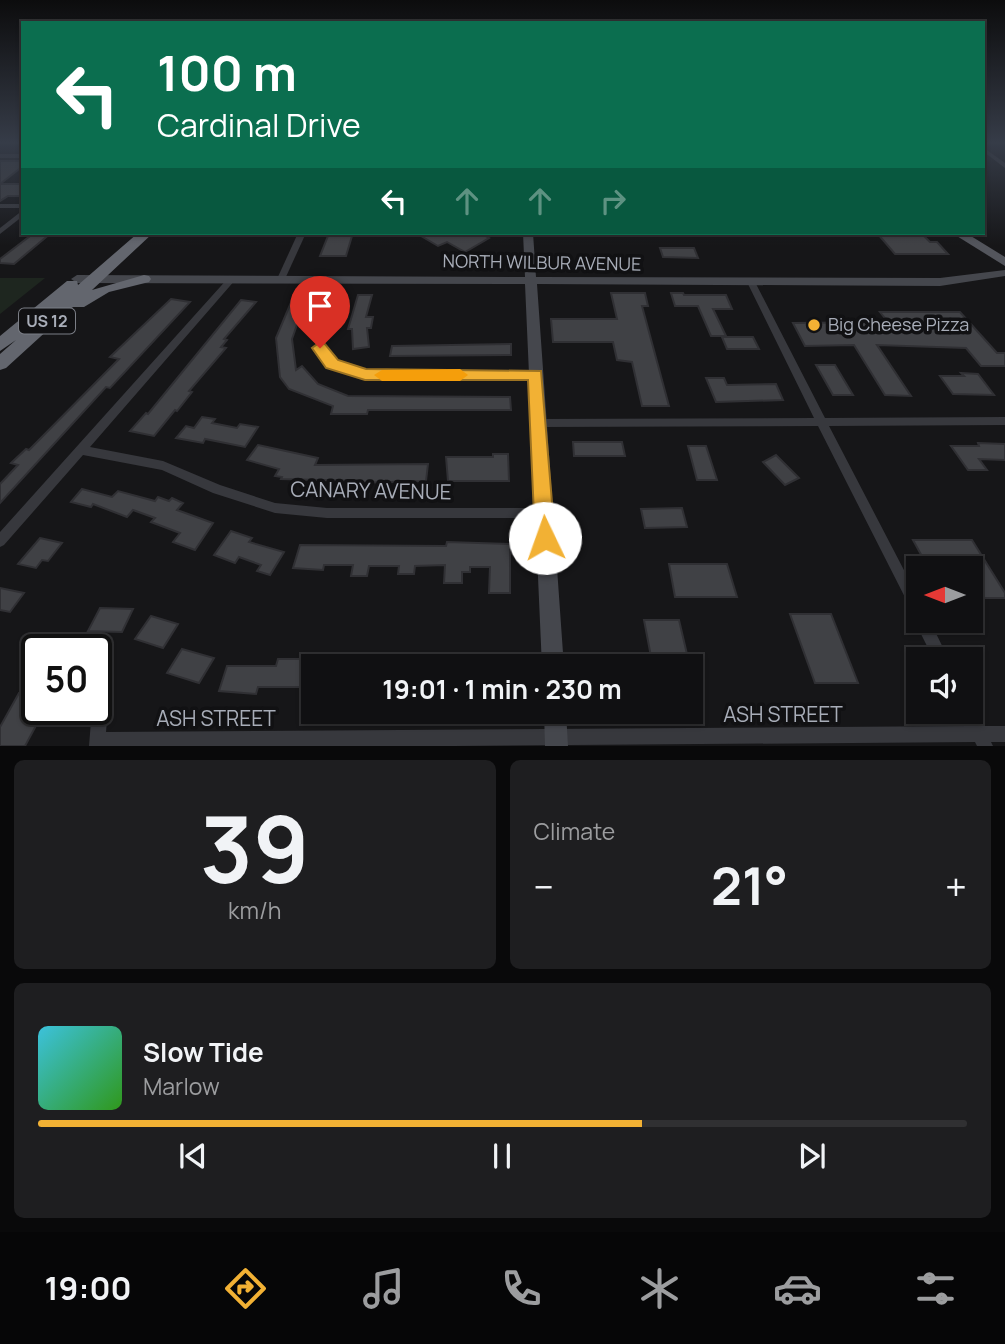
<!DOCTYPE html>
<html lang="en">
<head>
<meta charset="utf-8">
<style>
  body { margin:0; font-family:Manrope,sans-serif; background:#1e1e20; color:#f1f3f6; height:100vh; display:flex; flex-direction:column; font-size:26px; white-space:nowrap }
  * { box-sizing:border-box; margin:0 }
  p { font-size:23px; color:#9c9d9f }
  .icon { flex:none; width:38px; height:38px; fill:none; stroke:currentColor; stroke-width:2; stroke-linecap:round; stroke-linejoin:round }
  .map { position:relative; height:746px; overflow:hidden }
  .drawer { display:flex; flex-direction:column; gap:14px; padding:14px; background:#09090a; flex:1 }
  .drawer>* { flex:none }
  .hud { position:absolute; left:21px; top:21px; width:964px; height:214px; border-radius:0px; box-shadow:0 2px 5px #0004,0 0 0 2px #303032; background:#0b6e4f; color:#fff; overflow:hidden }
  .needle { width:46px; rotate:270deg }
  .buttons { position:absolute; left:906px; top:556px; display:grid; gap:14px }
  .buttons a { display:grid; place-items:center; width:77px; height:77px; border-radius:0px; background:#101012; box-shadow:0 2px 5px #0004,0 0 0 2px #303032; font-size:35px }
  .speed { position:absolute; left:21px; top:634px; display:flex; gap:14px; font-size:35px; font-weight:700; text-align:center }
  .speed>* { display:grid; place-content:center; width:91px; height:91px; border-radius:50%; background:#101012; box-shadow:0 2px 5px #0004,0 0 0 2px #303032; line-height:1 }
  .speed .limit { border:4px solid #111; border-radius:10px; background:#fff; color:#111 }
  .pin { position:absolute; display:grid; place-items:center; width:60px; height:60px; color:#fff; margin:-72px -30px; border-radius:50% 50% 50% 0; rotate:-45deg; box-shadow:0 0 7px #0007 }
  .pin .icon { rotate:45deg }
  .me { position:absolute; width:77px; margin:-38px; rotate:357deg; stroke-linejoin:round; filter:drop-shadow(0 0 5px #0008) }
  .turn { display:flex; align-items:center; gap:24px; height:147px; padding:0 21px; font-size:32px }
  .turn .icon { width:91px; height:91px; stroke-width:2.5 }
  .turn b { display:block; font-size:49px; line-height:60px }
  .lanes { display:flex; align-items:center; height:66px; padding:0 21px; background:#0003; justify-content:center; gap:35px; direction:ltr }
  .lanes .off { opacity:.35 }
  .big { font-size:52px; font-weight:700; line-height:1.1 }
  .drawer .tile { flex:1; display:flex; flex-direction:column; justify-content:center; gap:10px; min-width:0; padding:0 24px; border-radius:10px; background:#1e1e20 }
  .drawer .dial { align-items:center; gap:0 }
  .dial b { font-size:91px; line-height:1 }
  .song { display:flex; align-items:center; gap:21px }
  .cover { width:84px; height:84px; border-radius:10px; background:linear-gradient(135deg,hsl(190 70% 55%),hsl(110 70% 35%)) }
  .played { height:7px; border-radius:4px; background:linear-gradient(90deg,#f2b134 65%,#303032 65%) }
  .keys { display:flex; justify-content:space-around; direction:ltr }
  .heat { display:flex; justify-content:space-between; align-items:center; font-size:38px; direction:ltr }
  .drawer .tiles { flex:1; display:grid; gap:14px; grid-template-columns:1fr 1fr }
  .tile:last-child { grid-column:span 2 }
  .trip { position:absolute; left:301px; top:654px; width:402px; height:70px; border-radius:0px; background:#101012; box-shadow:0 2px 5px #0004,0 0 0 2px #303032; font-weight:700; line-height:70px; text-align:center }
  .menu { display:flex; height:112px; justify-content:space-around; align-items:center; background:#060607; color:#9c9d9f }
  .menu .icon { width:49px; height:49px }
  .menu .active { color:#f2b134 }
  .menu b { font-size:32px; color:#f1f3f6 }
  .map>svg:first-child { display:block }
  .green { fill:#1e261f }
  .building { fill:#404145; stroke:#303034; stroke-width:2 }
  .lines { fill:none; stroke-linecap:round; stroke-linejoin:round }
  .street { fill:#37383d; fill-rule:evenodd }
  .secondary { fill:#45474d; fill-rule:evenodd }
  .primary { fill:#53555c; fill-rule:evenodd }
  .highway { fill:#63666e; fill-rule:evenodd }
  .route { fill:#f2b134; stroke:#9d7322; stroke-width:2 }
  .slow { fill:#f59e0b }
  .poi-dot { fill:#f2b134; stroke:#111113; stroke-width:2.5 }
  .labels { text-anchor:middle; stroke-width:7; stroke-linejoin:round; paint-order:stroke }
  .shield { fill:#111113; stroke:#7b7e86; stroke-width:2 }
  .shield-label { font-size:16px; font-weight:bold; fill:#a8adb8 }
  .street-label { font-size:18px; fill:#a8adb8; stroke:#111113 }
  .poi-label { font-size:18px; fill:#a8adb8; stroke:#111113; text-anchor:start }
  .near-street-label { font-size:21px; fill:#a8adb8; stroke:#111113 }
</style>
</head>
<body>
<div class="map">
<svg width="1005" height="746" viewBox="0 0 1005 746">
  <rect width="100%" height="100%" fill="#161618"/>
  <path class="green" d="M0,278H45L0,314Z"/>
  <g class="building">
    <path d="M0,161H23V166L0,184Z"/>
    <path d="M0,184H23V196H8L0,201Z"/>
    <path d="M34,233H51L14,264L0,263V259Z"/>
    <path d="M416,233H480L489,238L465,252L447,242L438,246Z"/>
    <path d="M877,233H921L930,242H937L948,254H895Z"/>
    <path d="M328,236H352L346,256H320Z"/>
    <path d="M660,248H694L698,258L663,257Z"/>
    <path d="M611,293H645L648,306H642L669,406H642L632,362L617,360L613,342H553L551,319H617Z"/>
    <path d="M671,293H683L684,295H726L732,309H713L726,336H711L698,306H675Z"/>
    <path d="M358,295H372L366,317H373L371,328H367L369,347L353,349L352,329H348Z"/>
    <path d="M171,299L190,302L110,388L106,387L0,503V484L18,465L11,463L26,449L29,450L119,359L110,357Z"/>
    <path d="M306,299L292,339L296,370L302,366L318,384L348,396L510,397L511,410H368L367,414H331L333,406L289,389L280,377L276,338L292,300Z"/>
    <path d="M241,300L256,302L224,339L227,340L221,347L226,348L189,391L192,392L177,411L175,410L154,436L130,431L146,413L148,414Z"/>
    <path d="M880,312H960L997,353H1005V366H981L966,348L877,345L911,396L885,395L854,345L805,346L793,323L888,322Z"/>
    <path d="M722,337H753L759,349H727Z"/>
    <path d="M511,344V355L390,356L392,346Z"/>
    <path d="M816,365H835L853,395H833Z"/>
    <path d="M961,373L978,374L994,395L953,394L940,376H964Z"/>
    <path d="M706,378H724L727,385L776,384L783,400L716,402Z"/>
    <path d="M202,417L215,419L212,423L237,428L240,424L258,427L245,447L205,439L203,443L176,438L186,426L194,428Z"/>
    <path d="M573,442H622L625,456H574Z"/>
    <path d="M978,443L1005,444V460L979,459L987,470H968L951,446H979Z"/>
    <path d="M258,445L318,458L315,465L428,464L426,481L356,483L357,481L281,479L282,477L275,476L279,469L247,460Z"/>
    <path d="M688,446H706L717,480H697Z"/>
    <path d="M493,454H508L509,481H448L446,457H493Z"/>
    <path d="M776,455L799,478L785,485L763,462Z"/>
    <path d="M82,489L112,497L118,491L155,501L158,497L169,501L172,498L183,503L177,510L213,523L195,550L173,542L180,533L151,522L155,518L133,510L127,517L93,504L91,507L71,502Z"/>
    <path d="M682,508L687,527L645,528L641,509Z"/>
    <path d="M231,531L252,538L249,542L284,552L270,575L257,571L261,565L239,557L235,563L214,555Z"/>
    <path d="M40,538L62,543L48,561L42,560L36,568L18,564Z"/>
    <path d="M913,540H972L1005,593V598H971V569H929Z"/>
    <path d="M447,542L510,544V593H489L490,567H470V572H462V583H444L445,565L415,566L414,574H398L399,566H369L367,576H351L353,565H324L323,570L293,568L300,545L446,546Z"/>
    <path d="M669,564H727L737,597H675Z"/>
    <path d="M0,588L24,593L10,612L0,610Z"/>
    <path d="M100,608L133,609L122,632L88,631Z"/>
    <path d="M790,614H831L858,683H815Z"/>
    <path d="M151,616L178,624L163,648L135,639Z"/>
    <path d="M644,620H679L690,667H653Z"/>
    <path d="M182,649L214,658L199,683L167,673Z"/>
    <path d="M278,659H314L308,687H258L256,694L219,691L227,666H276Z"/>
    <path d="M19,693H37V709H45L25,746H0V727Z"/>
  </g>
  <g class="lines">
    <g class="street">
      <path d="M984,148L1005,163V168L984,152Z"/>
      <rect x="0" y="154" width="23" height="4"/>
      <rect x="0" y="204" width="23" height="4"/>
      <path d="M23,210V216L0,234V228Z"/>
      <path d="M298,233H306L285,279L284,281H278L277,279Z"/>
      <path d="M229,277H235L236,279L90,447L163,461L220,485L275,503L327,508H544L548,509L550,513L548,517L544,518H327L275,513L213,493L162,470L83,455L4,545L0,547V532Z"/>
      <path d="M334,277H340L341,279L324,338L328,354L344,366L385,372H535L540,375L535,378L385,380L338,371L321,358L314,338Z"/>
      <path d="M748,280H751L755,282L825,418L1005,417V425L829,426L919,599V621H930L949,660H934L917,626L916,619L818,426L539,427L535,426L534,423L535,420L539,419L814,418L747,282Z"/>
      <path d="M101,689L106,692L109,697L106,732L968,726L961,712H971V705L974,707L984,726H1005V742H991L993,746H977L975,742L453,746H89L92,709H96V691Z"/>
    </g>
    <g class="secondary">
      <path d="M523,233H533L536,277L940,278L1005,270V276L940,286L537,284L564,667H542L525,284L77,283L71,279L77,275L525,277Z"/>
      <path d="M544,712H566L568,746H545Z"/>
    </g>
    <path class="primary" d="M952,233H966L1005,257V266Z"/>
    <path class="highway" d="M138,233H153L92,290L144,275L149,276L151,279L149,282L109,292L84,307H73L6,368L0,370V354L16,340L0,351V336L67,281H77L78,285Z"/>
  </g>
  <linearGradient id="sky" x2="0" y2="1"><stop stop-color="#0c0c0d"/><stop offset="0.58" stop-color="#363c48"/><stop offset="1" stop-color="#363c48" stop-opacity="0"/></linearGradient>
  <rect width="1005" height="246" fill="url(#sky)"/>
  <path class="route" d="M320,342L325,344L338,360L366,369L541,371L555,538L552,545L545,548L538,545L535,538L528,380H365L326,368L312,348Z"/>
  <path class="slow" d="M460,369L468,375L460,381H382L374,375L382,370Z"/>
  <circle class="poi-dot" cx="814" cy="325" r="7"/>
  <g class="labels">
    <rect class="shield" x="19" y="308.5" width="56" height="25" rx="5"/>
    <g class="shield-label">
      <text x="47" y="327">US 12</text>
    </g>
    <g class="street-label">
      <text transform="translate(542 263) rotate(1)" y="6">NORTH WILBUR AVENUE</text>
    </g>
    <g class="poi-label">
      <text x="828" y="331">Big Cheese Pizza</text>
    </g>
    <g class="near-street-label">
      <text transform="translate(371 491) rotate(1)" y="7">CANARY AVENUE</text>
      <text x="783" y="722">ASH STREET</text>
      <text x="216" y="726">ASH STREET</text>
    </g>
  </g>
</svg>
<div class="buttons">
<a><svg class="needle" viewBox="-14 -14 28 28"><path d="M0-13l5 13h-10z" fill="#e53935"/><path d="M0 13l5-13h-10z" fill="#9c9d9f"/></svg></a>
<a><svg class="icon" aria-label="sound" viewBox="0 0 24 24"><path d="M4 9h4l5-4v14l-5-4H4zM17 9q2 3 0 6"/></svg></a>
</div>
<div class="speed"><div class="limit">50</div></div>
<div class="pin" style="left:320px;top:348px;background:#d93025"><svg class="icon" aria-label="arrive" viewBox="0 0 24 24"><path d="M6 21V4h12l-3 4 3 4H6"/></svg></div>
<svg class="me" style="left:545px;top:538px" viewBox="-20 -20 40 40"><circle r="19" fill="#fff"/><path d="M0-13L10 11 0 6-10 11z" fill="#f2b134"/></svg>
<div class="trip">19:01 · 1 min · 230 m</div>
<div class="hud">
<div class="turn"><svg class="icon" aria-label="left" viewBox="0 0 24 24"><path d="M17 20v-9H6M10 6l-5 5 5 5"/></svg><div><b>100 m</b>Cardinal Drive</div></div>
<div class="lanes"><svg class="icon" aria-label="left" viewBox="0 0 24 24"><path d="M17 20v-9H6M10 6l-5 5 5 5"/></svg><svg class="icon off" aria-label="ahead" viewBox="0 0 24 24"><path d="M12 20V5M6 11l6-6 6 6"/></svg><svg class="icon off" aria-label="ahead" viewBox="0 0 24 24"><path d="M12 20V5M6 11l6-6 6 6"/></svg><svg class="icon off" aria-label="right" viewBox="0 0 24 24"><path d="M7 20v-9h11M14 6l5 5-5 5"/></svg></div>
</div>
</div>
<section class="drawer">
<div class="tiles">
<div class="tile dial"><b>39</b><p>km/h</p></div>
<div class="tile"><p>Climate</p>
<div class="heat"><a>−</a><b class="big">21°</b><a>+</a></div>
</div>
<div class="tile">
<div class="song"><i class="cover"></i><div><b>Slow Tide</b><p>Marlow</p></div></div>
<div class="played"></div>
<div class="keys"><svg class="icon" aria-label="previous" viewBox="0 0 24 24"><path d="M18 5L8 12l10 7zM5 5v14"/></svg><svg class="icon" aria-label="pause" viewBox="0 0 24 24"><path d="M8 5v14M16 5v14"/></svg><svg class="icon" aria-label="next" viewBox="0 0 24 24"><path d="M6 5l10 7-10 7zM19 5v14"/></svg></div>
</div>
</div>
</section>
<nav class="menu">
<b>19:00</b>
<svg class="icon active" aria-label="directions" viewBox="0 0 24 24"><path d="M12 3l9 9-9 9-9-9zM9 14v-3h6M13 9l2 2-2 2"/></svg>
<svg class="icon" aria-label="music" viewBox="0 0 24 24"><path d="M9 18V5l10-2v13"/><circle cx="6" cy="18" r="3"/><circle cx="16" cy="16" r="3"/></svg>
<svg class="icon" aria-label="phone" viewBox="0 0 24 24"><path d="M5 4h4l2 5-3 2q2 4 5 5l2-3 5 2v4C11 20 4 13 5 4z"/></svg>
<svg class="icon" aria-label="climate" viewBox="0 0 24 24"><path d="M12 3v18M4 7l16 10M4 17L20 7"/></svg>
<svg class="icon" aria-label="car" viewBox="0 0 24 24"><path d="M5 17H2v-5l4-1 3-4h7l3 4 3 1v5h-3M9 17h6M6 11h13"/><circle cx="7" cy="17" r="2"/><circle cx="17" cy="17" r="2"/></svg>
<svg class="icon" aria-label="filters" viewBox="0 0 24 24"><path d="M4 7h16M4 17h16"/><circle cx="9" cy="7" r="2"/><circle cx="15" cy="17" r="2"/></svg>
</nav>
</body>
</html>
